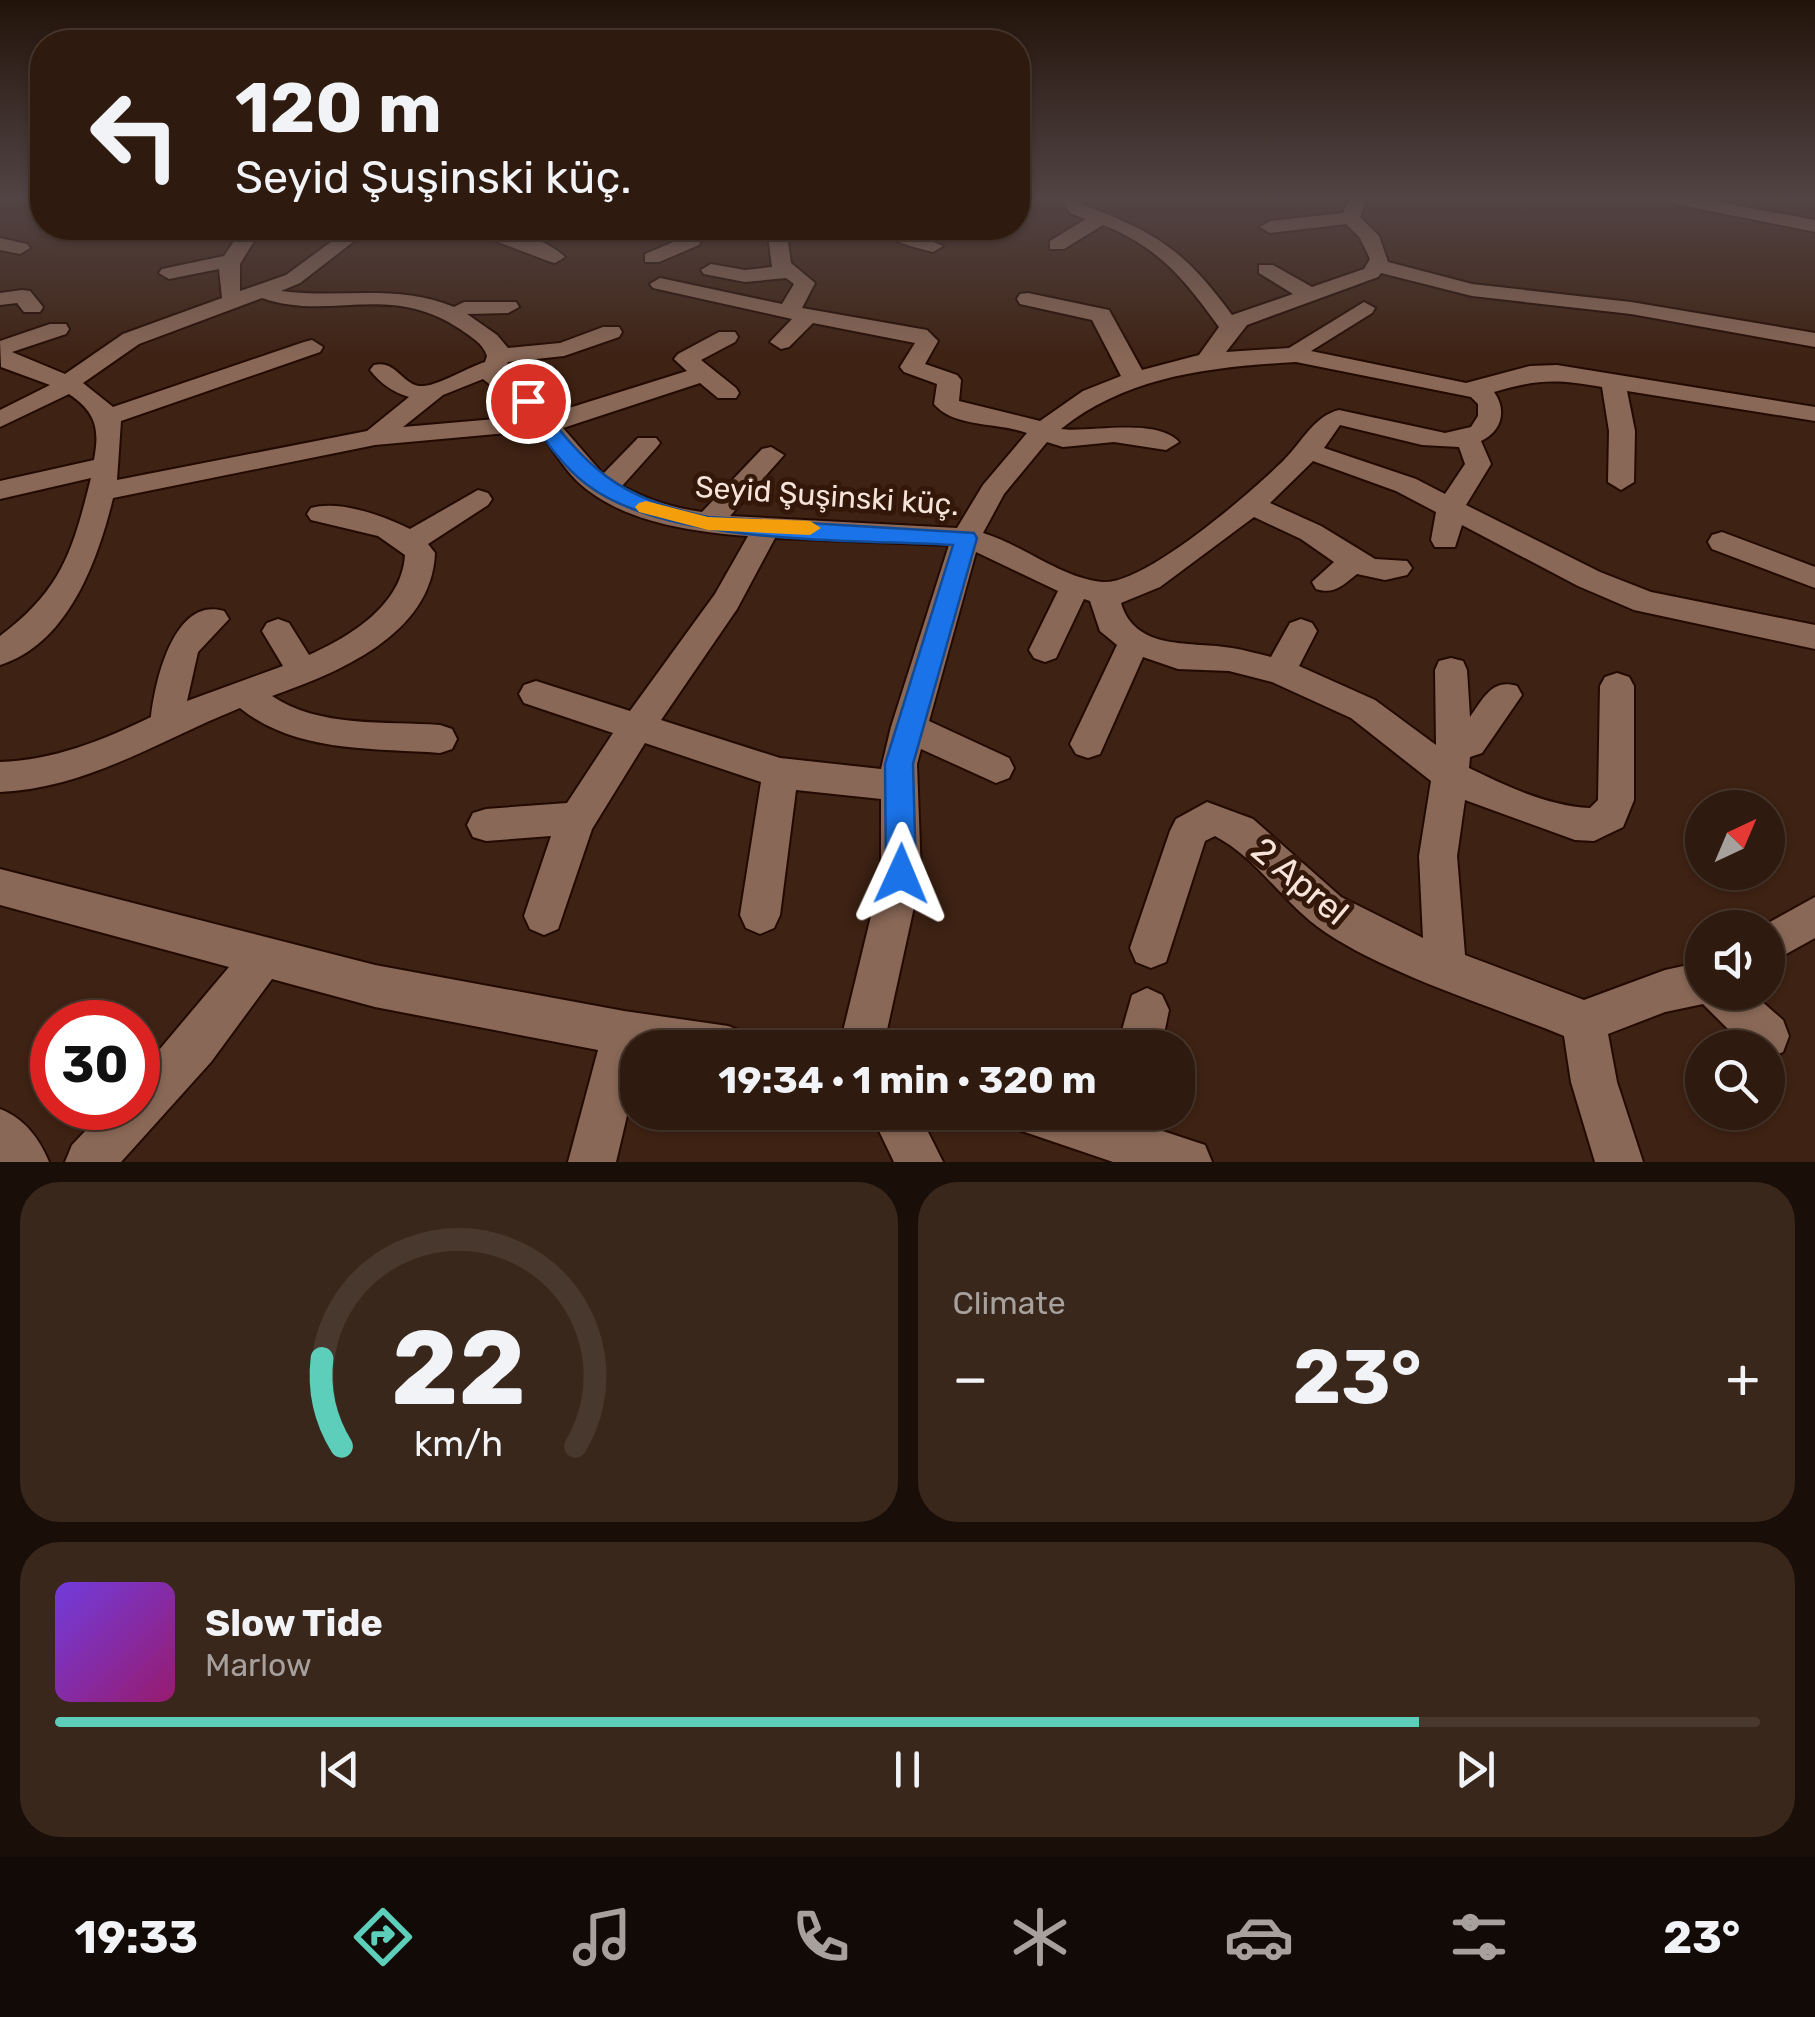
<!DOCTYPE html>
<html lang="en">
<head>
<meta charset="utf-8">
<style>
  body { margin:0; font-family:Rubik,sans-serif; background:#3a271c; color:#f1f3f6; height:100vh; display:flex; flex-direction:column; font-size:38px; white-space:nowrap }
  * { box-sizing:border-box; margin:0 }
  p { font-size:32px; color:#a7a19e }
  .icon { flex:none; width:55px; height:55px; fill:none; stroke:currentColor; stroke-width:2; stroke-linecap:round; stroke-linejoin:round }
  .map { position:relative; height:1162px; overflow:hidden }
  .sheet { display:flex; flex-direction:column; gap:20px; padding:20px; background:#190e08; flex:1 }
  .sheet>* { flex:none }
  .top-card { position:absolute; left:30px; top:30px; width:1000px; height:210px; border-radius:40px; box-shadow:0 2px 8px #0004,0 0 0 2px #49382e; background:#2e1a0e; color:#f1f3f6; overflow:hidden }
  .needle { width:65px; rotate:44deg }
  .controls { position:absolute; left:1685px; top:790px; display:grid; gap:20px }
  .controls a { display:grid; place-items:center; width:100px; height:100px; border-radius:50%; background:#2e1a0e; box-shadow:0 2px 8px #0004,0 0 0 2px #49382e; font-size:50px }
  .speed { position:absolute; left:30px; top:1000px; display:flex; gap:20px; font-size:50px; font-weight:700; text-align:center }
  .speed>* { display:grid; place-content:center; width:130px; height:130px; border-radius:50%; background:#2e1a0e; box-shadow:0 2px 8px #0004,0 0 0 2px #49382e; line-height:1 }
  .speed .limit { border:15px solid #d22; background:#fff; color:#111 }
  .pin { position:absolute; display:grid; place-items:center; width:85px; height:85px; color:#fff; margin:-42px; border:5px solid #fff; border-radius:50%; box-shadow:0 2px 10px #0007 }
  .me { position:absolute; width:110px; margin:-55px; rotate:1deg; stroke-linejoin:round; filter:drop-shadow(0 0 8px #0008) }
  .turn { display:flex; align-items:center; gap:35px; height:210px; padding:0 40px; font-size:45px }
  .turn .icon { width:130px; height:130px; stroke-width:2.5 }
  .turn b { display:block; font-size:70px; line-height:85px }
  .big { font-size:75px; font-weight:700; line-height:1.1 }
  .sheet .card { flex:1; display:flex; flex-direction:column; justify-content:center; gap:15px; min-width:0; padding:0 35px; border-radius:40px; background:#3a271c }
  .sheet .dial { align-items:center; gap:0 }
  .dial svg { height:260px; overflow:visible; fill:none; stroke:#49382e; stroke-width:7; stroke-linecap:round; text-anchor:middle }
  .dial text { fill:#f1f3f6; stroke:none }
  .song { display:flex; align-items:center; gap:30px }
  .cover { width:120px; height:120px; border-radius:15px; background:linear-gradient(135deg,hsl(260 70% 55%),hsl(320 70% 35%)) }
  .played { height:10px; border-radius:5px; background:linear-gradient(90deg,#5cceba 80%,#49382e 80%) }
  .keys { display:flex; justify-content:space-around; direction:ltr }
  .heat { display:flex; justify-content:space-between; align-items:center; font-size:55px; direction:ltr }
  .sheet .tiles { flex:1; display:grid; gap:20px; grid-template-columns:1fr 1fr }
  .card:last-child { grid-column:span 2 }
  .trip { position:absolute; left:620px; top:1030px; width:575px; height:100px; border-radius:40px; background:#2e1a0e; box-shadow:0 2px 8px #0004,0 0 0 2px #49382e; font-weight:700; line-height:100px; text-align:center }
  .dock { display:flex; height:160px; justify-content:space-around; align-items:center; background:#120a06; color:#a7a19e }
  .dock .icon { width:70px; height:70px }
  .dock .on { color:#5cceba }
  .dock b { font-size:45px; color:#f1f3f6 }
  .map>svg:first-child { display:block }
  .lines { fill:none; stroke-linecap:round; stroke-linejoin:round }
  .minor-casing { stroke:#230a00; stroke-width:4 }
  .minor { fill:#896857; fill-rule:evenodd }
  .route { fill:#1a73e8; stroke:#114b97; stroke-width:2.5 }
  .slow { fill:#f59e0b }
  .labels { text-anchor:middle; stroke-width:10; stroke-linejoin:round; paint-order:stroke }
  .street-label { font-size:30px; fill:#f6e3da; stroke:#331809 }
  .near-street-label { font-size:35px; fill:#f6e3da; stroke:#331809 }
</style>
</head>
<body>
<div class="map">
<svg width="1815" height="1162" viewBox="0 0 1815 1162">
  <rect width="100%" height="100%" fill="#3e2213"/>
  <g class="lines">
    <g class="minor-casing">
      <g id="minor">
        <path d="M1062,199H1080L1084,205C1159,234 1184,250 1232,315L1293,294L1259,273V265H1273L1312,287L1364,269L1370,259L1360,238L1346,224L1270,233L1260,227L1270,221L1343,213L1349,199H1367L1360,217L1379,236L1388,262L1472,284L1631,302L1815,333V347L1631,314L1472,296L1381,273L1378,277L1247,325L1226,352L1289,348L1364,302L1375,308L1372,313L1311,351L1466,383L1530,366L1557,365L1815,407V421L1627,391L1635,431L1634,482L1621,490L1608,482L1609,431L1602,387C1557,379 1538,379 1494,392C1507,410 1502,431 1481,441L1491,464L1466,505L1600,572L1651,592L1815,625V649L1634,610L1578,586L1462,525L1455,547H1435L1431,540L1436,512L1396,491L1313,461L1270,503L1321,526L1375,559L1407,561L1412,568L1407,575L1385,580L1357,574C1343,585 1334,595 1316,589L1312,582L1334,562L1301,539L1254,517L1160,587L1121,603C1135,652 1193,641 1232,648C1245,650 1258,654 1271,657L1290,623L1301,619L1312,623L1317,631L1299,666L1375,700L1436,745L1435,670L1439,661L1451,658L1463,661L1467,670L1470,717C1483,699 1492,678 1517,686L1522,695L1482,753L1470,757L1469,768C1506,786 1548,806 1590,808L1598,800L1600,686L1605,677L1617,673L1629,677L1634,686V800L1623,827L1594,841L1575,840L1465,800L1457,856L1465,955L1584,1000L1665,970L1702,962V992H1751L1783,1020L1789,1036L1783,1052L1768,1058V1048H1747L1703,1004L1665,1012L1608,1034L1617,1082L1643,1162H1595L1571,1082L1564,1036C1491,1006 1389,975 1325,932C1284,905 1259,859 1215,836L1205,841L1166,962L1151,968L1136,962L1130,948L1170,831L1176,819L1207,802L1253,819L1341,897L1423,938L1419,856L1431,781L1351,718L1272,682L1229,671L1178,669L1143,657L1100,754L1088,758L1076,754L1070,744L1117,645L1100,631L1090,601L1084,599L1056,658L1045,662L1034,658L1029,650L1058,591L976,552L929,721L1009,758L1014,768L1009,778L996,783L921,749L917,764L921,875L883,1048H839L881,875V799L796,790L780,915L774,928L760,934L746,928L740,915L761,782L645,743L592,829L558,929L544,935L530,929L524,916L551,836L486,841L473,837L467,825L473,813L486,809L567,803L613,733L524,703L519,694L524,685L536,681L630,711L715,594L748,536C692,532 620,522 577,481C562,466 551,447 539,430L375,445L113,498C98,560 68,644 0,665V636C63,589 73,549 91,478L0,499V481L94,460C100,429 96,412 69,394L0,427V410L50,385L1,367L0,341L50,324H66L69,329L66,334L12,352L65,374L123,334L222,298L219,269L169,279L159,273L162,269L224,256L243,228H262L240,264V291L286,275L350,228H371L300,283L281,291C341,299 396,283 454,307L464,302H516L519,307L508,313L467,314L497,335L508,348L560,343L603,327H619L622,332L619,337L564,356L508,362L504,371L553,413L687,371L674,359L678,354L719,332H735L738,337L735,342L701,360L736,388L739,393L736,398H718L700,383L563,428L603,474L638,438H656L660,443L656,448L622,486C648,500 673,508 702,512L762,449L771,447L784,455L730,516L957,528L983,485L1027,433C998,422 954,428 934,404L937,384L904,372L900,367L915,343L813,323L789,347L781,349L770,342L792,319L653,288L650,284L660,278L782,304L794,284L786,278L745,282L704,274L701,270L711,264L745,270L772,267L767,228H786L791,263L815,283L802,308L927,330L938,341L925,364L957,375L961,380L959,401L1040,421L1083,391L1121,376L1092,320L1020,304L1017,299L1020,294L1028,293L1109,310L1142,370L1199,355L1219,327C1185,280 1159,247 1103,225L1064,249H1050V241L1086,219L1070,213ZM262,298C330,322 388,281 460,329C471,337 483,343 487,356L485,362C469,367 439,385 424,386C403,388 397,359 374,365L370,370C381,384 393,392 409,397L367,431L117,480L121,421L320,352L323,347L312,340L304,342L113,407L83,383L139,344ZM1296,362L1471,397L1478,404V416L1471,427L1445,433L1339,410C1314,416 1302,442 1284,460C1253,491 1144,586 1102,582C1061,578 1023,545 983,533L1004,494L1047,442L1063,447L1114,442L1166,450L1179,442C1156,417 1089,433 1061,429C1128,375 1213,367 1296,362ZM483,379L529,416L403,427L443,395ZM1340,425L1422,445L1459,447L1465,464L1445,494L1416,479L1324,448ZM775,538L949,545L891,727L881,769L780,758L661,720L737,609Z"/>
        <path d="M1667,199H1703L1815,220V232L1676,204Z"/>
        <path d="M462,228C494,226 541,234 565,257L555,263L548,261Z"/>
        <path d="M687,228H706L699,245L659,262H645V254L683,238Z"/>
        <path d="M879,228H899L943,246L933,252C914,247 892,243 879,228Z"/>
        <path d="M0,238L27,244L30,248L20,254L0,250Z"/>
        <path d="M22,290L30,291L43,307L40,312H24L17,303L0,305V293Z"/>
        <path d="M478,490L488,493L492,499L488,505L428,544L435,553C432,635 337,673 272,696C319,728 386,721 440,725L452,729L457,739L452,749L440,753C373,748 295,753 240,708C160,740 88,788 0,792V762C55,760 101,741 151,717C155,683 173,596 224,611L229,619L198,652L187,701L283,666L262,631L267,623L278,619L289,623L309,655C351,636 402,605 405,555L378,536L311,520L307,514L311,508C340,500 384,516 410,529Z"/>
        <path d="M1722,532L1815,567V588L1712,549L1708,542L1712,535Z"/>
        <path d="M0,869L375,965L624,1011L728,1026L744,1032L750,1048H638V1069L616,1162H568L598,1050L375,1007L272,979L211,1062L121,1162H65L72,1145L107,1108H138V1075L229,967L0,905Z"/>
        <path d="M1815,897V938L1768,964V928H1759Z"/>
        <path d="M1147,988L1162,995L1169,1010L1161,1048H1117L1132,995Z"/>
        <path d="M0,1109C24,1118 39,1138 49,1162H0Z"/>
        <path d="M870,1112H918L943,1162H894Z"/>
        <path d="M1006,1112H1105L1205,1145L1212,1162H1113L1013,1128Z"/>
      </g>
    </g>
    <use href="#minor" class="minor"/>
  </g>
  <linearGradient id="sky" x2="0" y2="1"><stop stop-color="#22130a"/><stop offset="0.55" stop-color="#524444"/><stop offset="1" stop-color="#524444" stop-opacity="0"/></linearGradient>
  <rect width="1815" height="361" fill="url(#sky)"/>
  <path class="route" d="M528,395L534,397C589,470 616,497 708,517L974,533L977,538L913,764L916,874L912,884L901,888L891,884L886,874L885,764L953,545C853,539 666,546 586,484C558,463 538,429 518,401Z"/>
  <path class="slow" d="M646,501L708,517L810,521L821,528L810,535L708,530L639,512L635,507L639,503Z"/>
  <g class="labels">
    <g class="street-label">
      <text transform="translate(827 496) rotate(4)" y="10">Seyid Şuşinski küç.</text>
    </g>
    <g class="near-street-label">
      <text transform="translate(1300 881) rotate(40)" y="12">2 Aprel</text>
    </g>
  </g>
</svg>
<div class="controls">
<a><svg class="needle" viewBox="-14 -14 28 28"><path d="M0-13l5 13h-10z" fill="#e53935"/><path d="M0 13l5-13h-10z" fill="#a7a19e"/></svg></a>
<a><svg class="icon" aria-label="sound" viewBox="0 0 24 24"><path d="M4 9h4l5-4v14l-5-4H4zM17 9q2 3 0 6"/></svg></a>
<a><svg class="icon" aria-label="search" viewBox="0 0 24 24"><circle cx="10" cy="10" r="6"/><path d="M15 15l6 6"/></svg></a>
</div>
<div class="speed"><div class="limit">30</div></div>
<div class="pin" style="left:528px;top:401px;background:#d93025"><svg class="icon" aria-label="arrive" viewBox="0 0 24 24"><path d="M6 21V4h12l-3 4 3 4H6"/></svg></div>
<svg class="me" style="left:901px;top:874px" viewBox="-20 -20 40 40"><path d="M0-17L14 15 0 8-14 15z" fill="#1a73e8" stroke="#fff" stroke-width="4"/></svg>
<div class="trip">19:34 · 1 min · 320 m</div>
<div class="top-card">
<div class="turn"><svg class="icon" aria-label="left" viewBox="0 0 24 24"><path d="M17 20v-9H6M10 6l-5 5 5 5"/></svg><div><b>120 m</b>Seyid Şuşinski küç.</div></div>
</div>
</div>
<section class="sheet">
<div class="tiles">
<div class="card dial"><svg viewBox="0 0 100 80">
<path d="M14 69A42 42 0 1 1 86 69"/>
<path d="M14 69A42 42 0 0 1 8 42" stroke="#5cceba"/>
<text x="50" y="56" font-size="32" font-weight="700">22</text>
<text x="50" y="72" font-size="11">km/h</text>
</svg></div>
<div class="card"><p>Climate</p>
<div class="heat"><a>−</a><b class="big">23°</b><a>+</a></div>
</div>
<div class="card">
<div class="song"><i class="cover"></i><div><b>Slow Tide</b><p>Marlow</p></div></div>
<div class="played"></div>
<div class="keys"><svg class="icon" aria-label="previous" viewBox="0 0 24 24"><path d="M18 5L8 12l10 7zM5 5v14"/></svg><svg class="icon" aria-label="pause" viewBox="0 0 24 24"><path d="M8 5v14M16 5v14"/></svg><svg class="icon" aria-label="next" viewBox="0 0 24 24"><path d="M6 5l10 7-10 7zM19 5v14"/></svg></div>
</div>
</div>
</section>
<nav class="dock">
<b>19:33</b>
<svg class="icon on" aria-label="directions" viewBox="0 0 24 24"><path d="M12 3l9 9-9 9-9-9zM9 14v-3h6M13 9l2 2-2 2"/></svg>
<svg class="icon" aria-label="music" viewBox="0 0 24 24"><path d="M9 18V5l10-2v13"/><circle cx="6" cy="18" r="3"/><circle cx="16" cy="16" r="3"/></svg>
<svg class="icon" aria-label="phone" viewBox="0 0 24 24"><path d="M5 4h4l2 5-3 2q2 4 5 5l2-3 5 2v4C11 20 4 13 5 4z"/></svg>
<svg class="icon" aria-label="climate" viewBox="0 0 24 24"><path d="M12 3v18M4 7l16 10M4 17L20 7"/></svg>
<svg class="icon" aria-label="car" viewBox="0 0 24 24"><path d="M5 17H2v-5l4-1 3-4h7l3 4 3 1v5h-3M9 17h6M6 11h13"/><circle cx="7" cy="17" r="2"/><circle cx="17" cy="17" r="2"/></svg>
<svg class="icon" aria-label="filters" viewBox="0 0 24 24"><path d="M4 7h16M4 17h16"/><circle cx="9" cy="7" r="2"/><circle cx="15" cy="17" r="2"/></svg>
<b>23°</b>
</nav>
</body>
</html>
